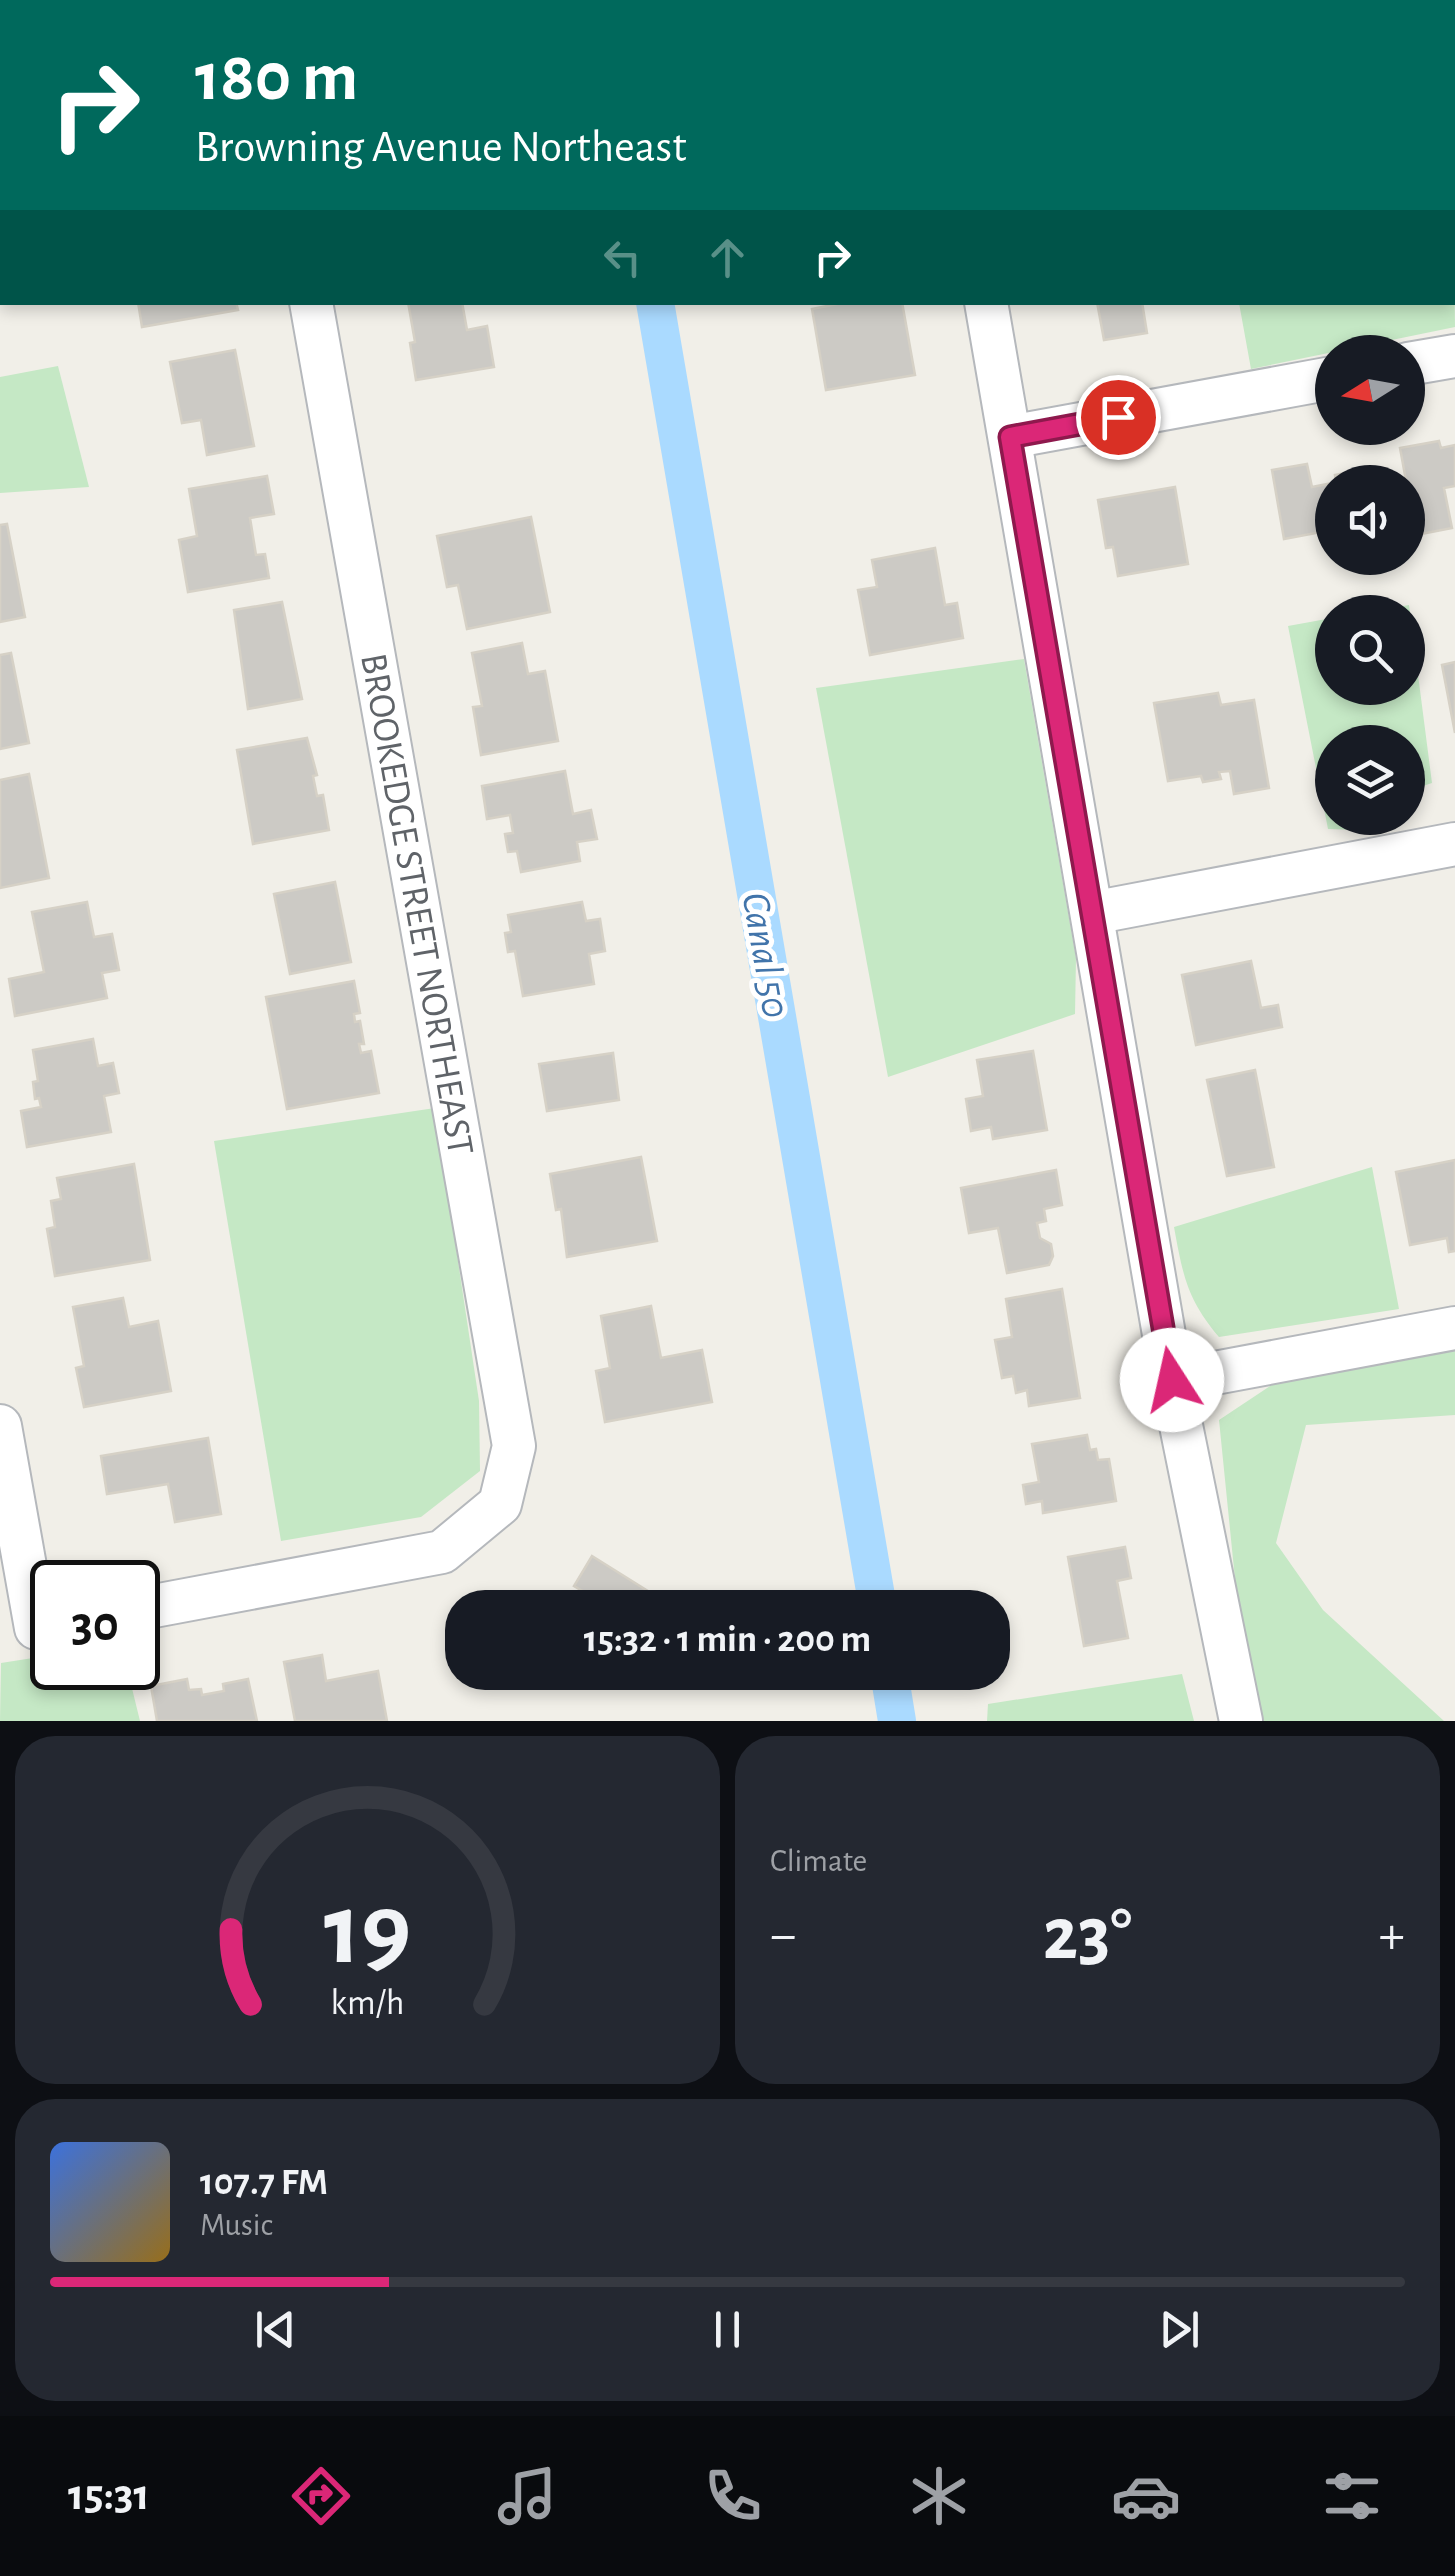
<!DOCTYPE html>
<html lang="en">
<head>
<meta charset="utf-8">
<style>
  body { margin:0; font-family:"Alegreya Sans",sans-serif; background:#242831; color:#f1f3f6; height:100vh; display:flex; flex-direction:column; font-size:38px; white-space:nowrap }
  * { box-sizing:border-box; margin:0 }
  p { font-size:32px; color:#9ea1a6 }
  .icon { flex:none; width:55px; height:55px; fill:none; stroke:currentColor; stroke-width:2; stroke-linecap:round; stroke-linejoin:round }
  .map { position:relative; height:1721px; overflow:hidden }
  .panel { display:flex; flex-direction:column; gap:15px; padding:15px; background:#0d0f14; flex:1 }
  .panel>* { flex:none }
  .banner { position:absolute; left:0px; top:0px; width:1455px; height:305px; box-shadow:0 5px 15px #0003; background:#00695c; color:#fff; overflow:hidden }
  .needle { width:65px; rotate:259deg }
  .tools { position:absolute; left:1315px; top:335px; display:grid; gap:20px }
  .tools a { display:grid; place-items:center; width:110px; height:110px; border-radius:50%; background:#171b24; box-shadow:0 5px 15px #0003; font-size:50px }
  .speed { position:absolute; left:30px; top:1560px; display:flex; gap:20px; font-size:50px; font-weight:700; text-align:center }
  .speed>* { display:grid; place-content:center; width:130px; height:130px; border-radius:50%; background:#171b24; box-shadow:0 5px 15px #0003; line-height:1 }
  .speed .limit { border:5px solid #111; border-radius:15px; background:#fff; color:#111 }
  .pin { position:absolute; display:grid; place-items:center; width:85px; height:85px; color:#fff; margin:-42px; border:5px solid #fff; border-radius:50%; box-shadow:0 2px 10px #0007 }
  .me { position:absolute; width:110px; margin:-55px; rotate:350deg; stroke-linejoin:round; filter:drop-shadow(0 0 8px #0008) }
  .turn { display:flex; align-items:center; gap:35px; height:210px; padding:0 30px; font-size:45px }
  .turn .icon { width:130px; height:130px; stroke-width:2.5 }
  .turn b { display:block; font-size:70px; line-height:85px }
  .lanes { display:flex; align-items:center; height:95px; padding:0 30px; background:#0003; justify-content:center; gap:50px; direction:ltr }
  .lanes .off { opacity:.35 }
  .big { font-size:75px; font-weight:700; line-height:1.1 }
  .panel .card { flex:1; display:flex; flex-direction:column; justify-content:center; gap:15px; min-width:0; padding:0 35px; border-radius:40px; background:#242831 }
  .panel .dial { align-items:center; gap:0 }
  .dial svg { height:260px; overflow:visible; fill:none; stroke:#363941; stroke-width:7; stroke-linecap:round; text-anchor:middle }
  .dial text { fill:#f1f3f6; stroke:none }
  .song { display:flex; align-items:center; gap:30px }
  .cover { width:120px; height:120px; border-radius:15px; background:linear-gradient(135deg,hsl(220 70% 55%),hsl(40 70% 35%)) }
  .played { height:10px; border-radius:5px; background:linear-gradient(90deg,#db2777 25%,#363941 25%) }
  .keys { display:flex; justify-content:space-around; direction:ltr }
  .heat { display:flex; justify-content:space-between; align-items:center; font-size:55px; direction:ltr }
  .panel .tiles { flex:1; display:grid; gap:15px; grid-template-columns:1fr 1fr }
  .card:last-child { grid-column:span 2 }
  .trip { position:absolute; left:445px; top:1590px; width:565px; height:100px; border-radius:40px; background:#171b24; box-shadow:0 5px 15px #0003; font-weight:700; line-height:100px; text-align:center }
  .dock { display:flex; height:160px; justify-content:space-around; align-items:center; background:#090b0e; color:#9ea1a6 }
  .dock .icon { width:70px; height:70px }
  .dock .active { color:#db2777 }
  .dock b { font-size:45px; color:#f1f3f6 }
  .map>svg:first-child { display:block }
  .green { fill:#c5e8c5 }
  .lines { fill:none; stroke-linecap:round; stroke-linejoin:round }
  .canal { stroke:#aadaff; stroke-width:38 }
  .building { fill:#cccac5; stroke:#d6d1c6; stroke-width:2.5 }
  .street-casing { stroke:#b5b8bc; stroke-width:46 }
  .street { stroke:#fff; stroke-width:42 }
  .route-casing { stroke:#8e194d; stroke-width:25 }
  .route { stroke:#db2777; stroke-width:18 }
  .labels { text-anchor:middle; stroke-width:10; stroke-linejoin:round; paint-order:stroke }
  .street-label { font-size:38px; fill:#5f6368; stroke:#fff }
  .water-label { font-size:40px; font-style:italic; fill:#4174aa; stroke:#fff }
</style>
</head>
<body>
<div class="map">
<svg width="1455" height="1721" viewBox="0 0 1455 1721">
  <rect width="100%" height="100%" fill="#f1efe8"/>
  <g class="green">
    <path d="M1005,0H1420L1423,2H1001Z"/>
    <path d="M1453,141L1455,327L1251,369L1239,303L1452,302Z"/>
    <path d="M58,366L89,487L0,493V377Z"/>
    <path d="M1409,605L1432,783L1408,791V742H1332V818H1362L1359,830L1328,829L1288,626L1332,618V688H1408V612H1368Z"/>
    <path d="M1024,659L1076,958L1075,1014L888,1077L816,688Z"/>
    <path d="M435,1108L479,1401L480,1471L421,1517L281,1541L214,1141Z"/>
    <path d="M1372,1167L1399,1309L1219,1337C1187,1299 1183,1276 1174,1227Z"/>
    <path d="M1455,1348V1415L1306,1425L1276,1543L1323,1610L1444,1721H1264L1247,1698L1219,1420L1282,1378Z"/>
    <path d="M52,1655V1668H127L140,1721H0L1,1663Z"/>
    <path d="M1182,1674L1194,1721H987L988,1704Z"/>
  </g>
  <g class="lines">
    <g class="canal">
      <path d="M604,0V2"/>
      <path d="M655,302L878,1608"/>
      <path d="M889,1672L897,1721"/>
    </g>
  </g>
  <g class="building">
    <path d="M138,302H236L238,310L142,327Z"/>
    <path d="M408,302H462L467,330L487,326L494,367L416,380L410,343L415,342Z"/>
    <path d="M847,302H902L915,375L826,390L812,309Z"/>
    <path d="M1097,302H1142L1147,333L1104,340Z"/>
    <path d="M235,350L254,446L207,455L201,420L182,423L170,362Z"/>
    <path d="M1439,441L1441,448L1455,445V486L1444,488L1452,528L1416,535L1400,448Z"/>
    <path d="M1307,464L1312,487L1332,483V530L1284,539L1272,470Z"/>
    <path d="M1366,469L1368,482H1336L1335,475Z"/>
    <path d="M267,476L274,514L250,518L256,555L265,554L269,578L188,592L179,540L197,536L189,489Z"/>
    <path d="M1175,487L1188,564L1118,576L1113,547L1106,548L1098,500Z"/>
    <path d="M531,517L550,612L467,629L458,585L447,587L437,536Z"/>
    <path d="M7,524L25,617L0,622V525Z"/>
    <path d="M935,548L945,605L957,603L963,638L870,655L858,590L877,587L872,560Z"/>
    <path d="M282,602L302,699L248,709L234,610Z"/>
    <path d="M522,643L528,674L545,671L558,741L481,755L473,707L482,706L472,653Z"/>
    <path d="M11,653L29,743L0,749V655Z"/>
    <path d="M1455,662V733L1442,665Z"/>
    <path d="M1218,693L1221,705L1254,700L1269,788L1234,794L1230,771L1219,772L1221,779L1203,782L1201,776L1168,781L1154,703Z"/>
    <path d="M307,738L317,775L313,776L317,796L323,795L329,830L253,844L237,750Z"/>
    <path d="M565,771L573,814L591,810L597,839L577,842L580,861L521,872L517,851L508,852L505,834L513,833L510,815L487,819L482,786Z"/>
    <path d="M29,774L49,878L0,888V780Z"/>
    <path d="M335,882L351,962L290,974L274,894Z"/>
    <path d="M87,902L94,937L112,934L119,970L102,973L107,998L15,1016L9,979L44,972L32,912Z"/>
    <path d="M582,902L586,921L600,919L605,951L589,954L594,984L523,996L515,951L508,952L505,933L511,932L508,915Z"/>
    <path d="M1251,961L1261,1008L1278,1005L1282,1027L1196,1045L1182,975Z"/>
    <path d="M354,981L360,1013L354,1014L355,1022L360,1021L364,1044H359L361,1053L371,1051L379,1093L287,1109L266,997Z"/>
    <path d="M93,1039L98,1066L113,1063L119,1093L104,1096L111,1132L27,1147L21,1111L41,1107L39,1098L35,1099L33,1082L38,1081L33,1050Z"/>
    <path d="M1033,1051L1047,1130L993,1139L991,1127L971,1131L966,1099L983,1096L977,1060Z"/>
    <path d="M613,1053L619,1100L547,1111L539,1064Z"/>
    <path d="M1255,1070L1274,1167L1227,1176L1207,1080Z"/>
    <path d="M641,1157L657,1241L567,1257L561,1209L556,1210L550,1174Z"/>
    <path d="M1455,1160V1251L1449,1252L1447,1238L1410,1245L1396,1172Z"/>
    <path d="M134,1164L150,1260L55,1276L47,1229L55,1227L51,1201L61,1199L57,1178Z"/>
    <path d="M1056,1170L1062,1205L1044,1209L1046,1221L1037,1223L1040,1238L1051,1244L1053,1256L1049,1265L1007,1273L998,1228L969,1233L961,1188Z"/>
    <path d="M1062,1289L1080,1398L1029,1406L1027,1390L1016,1393L1013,1376L1002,1378L995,1340L1012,1337L1006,1299Z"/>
    <path d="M123,1298L129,1327L158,1321L171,1391L84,1407L76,1368L84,1366L73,1307Z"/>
    <path d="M651,1306L661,1358L702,1350L712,1402L605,1422L596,1371L610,1368L601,1316Z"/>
    <path d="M1087,1435L1090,1450L1096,1449L1098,1460L1109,1459L1116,1501L1043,1513L1042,1501L1026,1504L1023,1485L1039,1482L1032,1444Z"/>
    <path d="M208,1438L221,1514L175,1522L168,1484L107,1494L101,1456Z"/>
    <path d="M1125,1547L1131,1578L1117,1581L1128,1638L1084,1646L1068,1557Z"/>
    <path d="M592,1556L675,1608H575L584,1592L574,1586Z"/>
    <path d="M322,1655L326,1681L378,1671L387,1721H295L284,1662Z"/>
    <path d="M592,1672H625L616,1687Z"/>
    <path d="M187,1679L189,1690L201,1689L202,1695L224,1691L223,1684L248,1679L257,1721H157L151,1686Z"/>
  </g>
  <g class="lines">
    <g class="street-casing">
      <g id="street">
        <path d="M257,0V2"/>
        <path d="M961,2L964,0"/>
        <path d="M0,54L2,53"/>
        <path d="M986,302L1172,1381L1241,1721"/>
        <path d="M1408,364L1455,356"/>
        <path d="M1010,437L1332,378"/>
        <path d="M1092,913L1455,844"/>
        <path d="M1172,1381L1455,1328"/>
        <path d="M0,1426L36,1628"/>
        <path d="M138,1609L442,1552L500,1504L514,1446L311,302"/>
      </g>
    </g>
    <use href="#street" class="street"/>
  </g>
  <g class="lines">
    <g class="route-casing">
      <path id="route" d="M1118,417L1010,437L1172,1380"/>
    </g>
    <use href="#route" class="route"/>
  </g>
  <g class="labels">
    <g class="street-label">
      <text transform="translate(418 904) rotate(80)" y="13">BROOKEDGE STREET NORTHEAST</text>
    </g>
    <g class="water-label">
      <text transform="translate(767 955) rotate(80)" y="14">Canal 50</text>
    </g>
  </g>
</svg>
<div class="tools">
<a><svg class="needle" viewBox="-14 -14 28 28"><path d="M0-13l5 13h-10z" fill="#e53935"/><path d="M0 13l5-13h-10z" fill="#9ea1a6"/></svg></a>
<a><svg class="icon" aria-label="sound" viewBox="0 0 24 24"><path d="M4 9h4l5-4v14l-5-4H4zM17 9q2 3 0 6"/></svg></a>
<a><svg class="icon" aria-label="search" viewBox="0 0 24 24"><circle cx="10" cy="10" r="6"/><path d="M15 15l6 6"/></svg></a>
<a><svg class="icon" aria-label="layers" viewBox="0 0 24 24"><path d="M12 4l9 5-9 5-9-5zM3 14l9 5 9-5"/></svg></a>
</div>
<div class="speed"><div class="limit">30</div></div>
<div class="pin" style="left:1118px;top:417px;background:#d93025"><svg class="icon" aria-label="arrive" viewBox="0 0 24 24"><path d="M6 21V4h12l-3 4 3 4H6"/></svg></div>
<svg class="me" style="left:1172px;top:1380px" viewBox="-20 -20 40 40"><circle r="19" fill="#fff"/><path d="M0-13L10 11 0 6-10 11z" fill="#db2777"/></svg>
<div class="trip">15:32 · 1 min · 200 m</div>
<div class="banner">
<div class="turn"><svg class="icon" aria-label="right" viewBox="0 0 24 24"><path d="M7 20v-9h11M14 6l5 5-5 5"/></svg><div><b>180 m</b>Browning Avenue Northeast</div></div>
<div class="lanes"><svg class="icon off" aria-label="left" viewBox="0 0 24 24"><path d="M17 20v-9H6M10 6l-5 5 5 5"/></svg><svg class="icon off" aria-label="ahead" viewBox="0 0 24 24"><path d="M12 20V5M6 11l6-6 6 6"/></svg><svg class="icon" aria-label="right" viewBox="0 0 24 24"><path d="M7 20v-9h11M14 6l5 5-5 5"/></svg></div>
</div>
</div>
<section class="panel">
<div class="tiles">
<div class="card dial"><svg viewBox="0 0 100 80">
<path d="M14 69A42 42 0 1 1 86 69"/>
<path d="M14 69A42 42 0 0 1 8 46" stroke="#db2777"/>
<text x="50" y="56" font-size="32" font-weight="700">19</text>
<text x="50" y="72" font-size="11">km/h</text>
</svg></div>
<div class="card"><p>Climate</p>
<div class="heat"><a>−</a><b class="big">23°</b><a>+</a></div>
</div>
<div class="card">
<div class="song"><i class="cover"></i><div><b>107.7 FM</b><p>Music</p></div></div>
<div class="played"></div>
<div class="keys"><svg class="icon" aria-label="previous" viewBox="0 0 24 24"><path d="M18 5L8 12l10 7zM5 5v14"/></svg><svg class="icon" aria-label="pause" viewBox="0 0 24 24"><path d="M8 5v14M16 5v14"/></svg><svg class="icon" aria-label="next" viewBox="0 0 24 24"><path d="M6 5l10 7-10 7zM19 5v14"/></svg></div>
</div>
</div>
</section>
<nav class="dock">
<b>15:31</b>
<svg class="icon active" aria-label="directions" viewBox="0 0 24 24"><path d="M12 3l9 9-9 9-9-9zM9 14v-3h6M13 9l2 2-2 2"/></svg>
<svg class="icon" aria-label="music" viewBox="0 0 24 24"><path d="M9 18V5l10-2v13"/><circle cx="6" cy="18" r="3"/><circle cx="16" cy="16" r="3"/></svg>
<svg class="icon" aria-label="phone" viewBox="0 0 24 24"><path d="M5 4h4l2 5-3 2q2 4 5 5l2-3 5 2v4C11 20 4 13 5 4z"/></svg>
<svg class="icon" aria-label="climate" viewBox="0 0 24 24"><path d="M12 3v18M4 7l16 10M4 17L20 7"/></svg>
<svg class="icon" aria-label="car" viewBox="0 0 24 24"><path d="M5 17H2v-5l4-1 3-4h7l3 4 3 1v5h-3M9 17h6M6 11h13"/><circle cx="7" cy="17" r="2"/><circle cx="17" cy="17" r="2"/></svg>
<svg class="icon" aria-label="filters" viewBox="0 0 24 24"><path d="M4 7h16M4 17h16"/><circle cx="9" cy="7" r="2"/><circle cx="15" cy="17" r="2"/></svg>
</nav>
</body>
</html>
